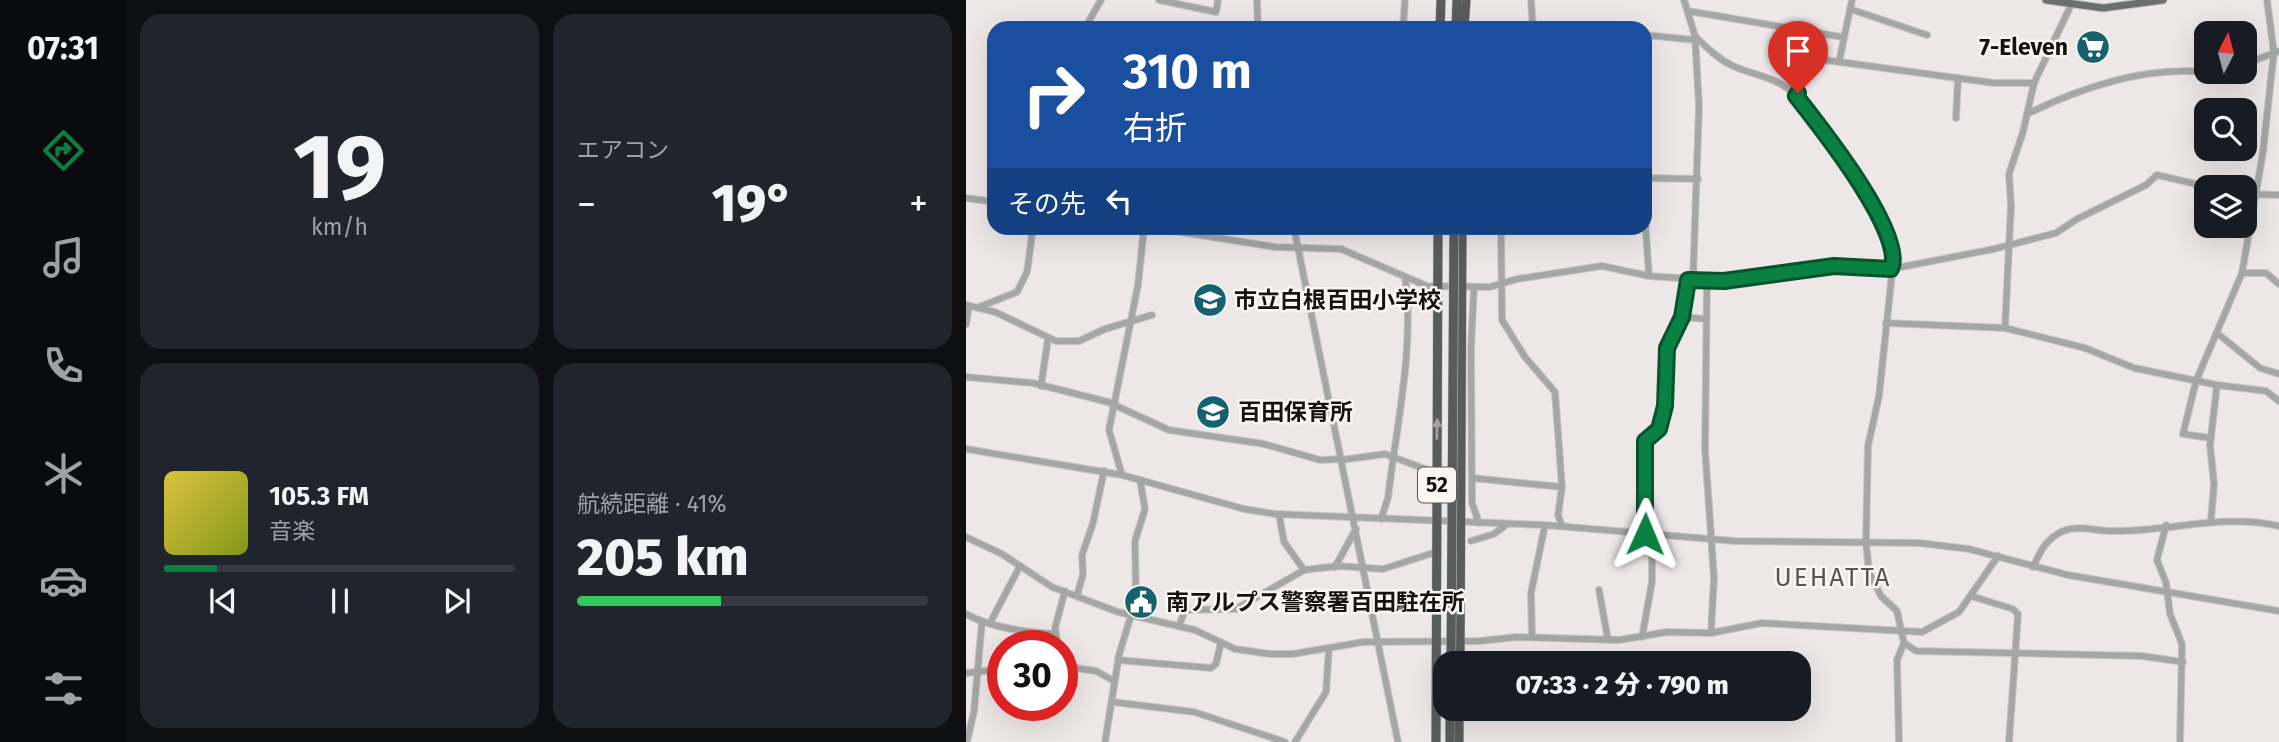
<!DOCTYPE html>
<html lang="ja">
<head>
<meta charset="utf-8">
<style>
  body { margin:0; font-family:"Fira Sans","Noto Sans JP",sans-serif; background:#20242c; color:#f1f3f6; height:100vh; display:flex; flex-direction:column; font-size:26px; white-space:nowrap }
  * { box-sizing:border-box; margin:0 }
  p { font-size:23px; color:#9ea1a6 }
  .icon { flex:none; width:38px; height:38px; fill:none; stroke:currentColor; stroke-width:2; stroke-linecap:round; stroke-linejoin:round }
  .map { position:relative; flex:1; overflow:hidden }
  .side { display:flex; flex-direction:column; gap:14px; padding:14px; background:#0d0f14; width:840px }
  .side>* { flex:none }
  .banner { position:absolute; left:21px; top:21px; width:665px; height:214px; border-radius:21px; box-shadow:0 7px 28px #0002; background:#1a4fa0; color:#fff; overflow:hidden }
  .needle { width:46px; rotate:6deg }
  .controls { position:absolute; left:1228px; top:21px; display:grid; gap:14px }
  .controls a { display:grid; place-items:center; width:63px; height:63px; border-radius:14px; background:#171b24; box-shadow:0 7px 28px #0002; font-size:35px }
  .speed { position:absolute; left:21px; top:630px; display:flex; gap:14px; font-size:35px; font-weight:700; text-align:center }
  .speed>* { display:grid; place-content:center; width:91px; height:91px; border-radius:50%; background:#171b24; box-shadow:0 7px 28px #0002; line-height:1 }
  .speed .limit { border:10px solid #d22; background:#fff; color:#111 }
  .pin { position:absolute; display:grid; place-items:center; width:60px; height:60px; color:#fff; margin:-72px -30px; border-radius:50% 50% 50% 0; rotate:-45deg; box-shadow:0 0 7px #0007 }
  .pin .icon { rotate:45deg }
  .me { position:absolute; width:77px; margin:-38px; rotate:1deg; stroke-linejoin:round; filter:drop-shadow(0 0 5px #0008) }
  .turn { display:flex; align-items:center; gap:24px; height:147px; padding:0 21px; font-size:32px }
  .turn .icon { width:91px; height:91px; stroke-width:2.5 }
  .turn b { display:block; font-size:49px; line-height:60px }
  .then { display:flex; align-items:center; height:66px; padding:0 21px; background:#0003; gap:14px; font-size:26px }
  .big { font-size:52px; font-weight:800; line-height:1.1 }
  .side .widget { flex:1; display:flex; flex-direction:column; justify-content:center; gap:10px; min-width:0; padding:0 24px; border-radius:21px; background:#20242c }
  .side .dial { align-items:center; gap:0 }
  .dial b { font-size:91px; line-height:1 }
  .song { display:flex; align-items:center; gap:21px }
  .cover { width:84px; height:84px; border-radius:10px; background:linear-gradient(135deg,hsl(50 70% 55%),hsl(70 70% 35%)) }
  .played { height:7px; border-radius:4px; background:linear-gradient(90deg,#0b8043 15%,#363941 15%) }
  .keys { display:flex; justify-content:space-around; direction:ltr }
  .heat { display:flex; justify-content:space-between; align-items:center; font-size:38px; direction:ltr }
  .charge { height:10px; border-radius:5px; background:linear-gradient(90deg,#34c759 41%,#363941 0) }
  .side .tiles { flex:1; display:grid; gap:14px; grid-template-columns:repeat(2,1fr) }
  .trip { position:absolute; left:467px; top:651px; width:378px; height:70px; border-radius:21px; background:#171b24; box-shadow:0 7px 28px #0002; font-weight:800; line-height:70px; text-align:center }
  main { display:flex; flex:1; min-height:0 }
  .tab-bar { display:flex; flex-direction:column; width:126px; justify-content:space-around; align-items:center; background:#090b0e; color:#9ea1a6 }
  .tab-bar .icon { width:49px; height:49px }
  .tab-bar .active { color:#0b8043 }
  .tab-bar b { font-size:32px; color:#f1f3f6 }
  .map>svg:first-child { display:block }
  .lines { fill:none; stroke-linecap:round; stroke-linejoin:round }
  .minor-casing { stroke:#cac6c5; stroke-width:8 }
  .major-casing { stroke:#cac6c5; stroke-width:9 }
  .highway-casing { stroke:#cac6c5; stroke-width:10 }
  .minor { stroke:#a5a7a7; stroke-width:6 }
  .major { stroke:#6b6f70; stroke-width:7 }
  .highway { stroke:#575c5c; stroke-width:9 }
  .highway-bridge-casing { stroke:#cac6c5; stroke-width:10; stroke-linecap:butt }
  .highway-bridge { stroke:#575c5c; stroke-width:9 }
  .oneway { fill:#a0a1a0 }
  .route-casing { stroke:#07532c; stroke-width:18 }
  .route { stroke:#0b8043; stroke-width:12 }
  .labels { text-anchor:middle; stroke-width:5; stroke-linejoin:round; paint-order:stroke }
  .shield { fill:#faf6f4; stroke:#595756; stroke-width:2 }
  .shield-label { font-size:21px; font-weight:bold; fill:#141312 }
  .poi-label { font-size:23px; font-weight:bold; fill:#141312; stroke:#faf6f4; text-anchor:start }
  .quarter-label { font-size:26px; letter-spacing:2px; fill:#5a5655; stroke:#faf6f4 }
</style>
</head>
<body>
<main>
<nav class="tab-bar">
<b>07:31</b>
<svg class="icon active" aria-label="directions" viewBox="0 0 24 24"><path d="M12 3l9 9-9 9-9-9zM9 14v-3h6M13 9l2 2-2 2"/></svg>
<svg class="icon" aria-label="music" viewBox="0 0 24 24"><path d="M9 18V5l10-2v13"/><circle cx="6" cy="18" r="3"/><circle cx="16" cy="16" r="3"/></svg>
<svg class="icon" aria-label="phone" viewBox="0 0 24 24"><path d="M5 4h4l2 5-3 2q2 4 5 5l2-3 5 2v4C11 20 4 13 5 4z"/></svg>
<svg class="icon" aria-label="climate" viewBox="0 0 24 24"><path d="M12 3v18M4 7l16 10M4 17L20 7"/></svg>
<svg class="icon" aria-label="car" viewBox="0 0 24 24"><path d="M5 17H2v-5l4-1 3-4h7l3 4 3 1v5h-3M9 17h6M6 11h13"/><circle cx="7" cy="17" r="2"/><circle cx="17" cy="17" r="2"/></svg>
<svg class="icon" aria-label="filters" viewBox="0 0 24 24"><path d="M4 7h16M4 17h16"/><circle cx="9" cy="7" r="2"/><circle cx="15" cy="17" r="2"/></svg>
</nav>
<section class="side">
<div class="tiles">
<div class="widget dial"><b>19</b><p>km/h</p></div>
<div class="widget"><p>エアコン</p>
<div class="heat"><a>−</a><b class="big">19°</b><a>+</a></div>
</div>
<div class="widget">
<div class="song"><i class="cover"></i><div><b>105.3 FM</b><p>音楽</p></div></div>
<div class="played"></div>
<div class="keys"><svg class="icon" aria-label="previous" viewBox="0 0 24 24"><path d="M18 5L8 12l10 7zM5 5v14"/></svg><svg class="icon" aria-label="pause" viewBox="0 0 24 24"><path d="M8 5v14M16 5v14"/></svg><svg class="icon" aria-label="next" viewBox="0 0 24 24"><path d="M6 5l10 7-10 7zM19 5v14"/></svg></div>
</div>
<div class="widget"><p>航続距離 · 41%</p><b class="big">205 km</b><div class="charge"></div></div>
</div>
</section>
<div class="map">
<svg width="1313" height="742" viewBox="0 0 1313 742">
  <rect width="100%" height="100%" fill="#ede8e7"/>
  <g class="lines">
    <g class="minor-casing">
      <g id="minor">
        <path d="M193,0L250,12L252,0"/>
        <path d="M291,0L292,28"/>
        <path d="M565,0L567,28"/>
        <path d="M718,0L729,36L733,106L727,280"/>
        <path d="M884,9L961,35"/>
        <path d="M722,11L876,37"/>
        <path d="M119,28L135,0"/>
        <path d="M437,28L439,0"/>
        <path d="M679,35L729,40"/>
        <path d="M729,36C741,48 752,59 767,66C784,74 805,76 821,88C855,114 923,221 927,264L913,396L902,446L900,542L903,572L915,596L931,611L938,643L931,660L933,742"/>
        <path d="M873,62L886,0"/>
        <path d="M1279,64L1313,51"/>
        <path d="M1242,72L1254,76L1263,72"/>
        <path d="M830,96L844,58L1028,83H1068"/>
        <path d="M1061,114C1114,88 1180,66 1241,72"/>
        <path d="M990,118L992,78"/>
        <path d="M679,178L732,179"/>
        <path d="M1279,194L1313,195"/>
        <path d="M0,198L28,202"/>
        <path d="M679,218L683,276"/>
        <path d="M189,228L309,247L375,249L461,286L524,287L551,279L636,266L683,276L758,281L868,266L925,269L1028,249L1090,233L1111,219L1180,185L1191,175L1243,187"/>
        <path d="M328,228L432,742"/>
        <path d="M535,228L536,320L559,357L589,392L596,487L592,515L596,526"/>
        <path d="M1276,273H1300L1313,284"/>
        <path d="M741,281L739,449L748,578L745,633"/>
        <path d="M508,287L505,348L506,503L513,523"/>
        <path d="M0,305L29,312L90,341H113L139,329L186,315"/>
        <path d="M13,307L51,292L61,272L67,228"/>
        <path d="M716,317L740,319"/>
        <path d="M920,323L1039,328L1119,348L1168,368L1251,385L1300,391L1313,401"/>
        <path d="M0,324L3,306"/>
        <path d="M1039,328L1045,205L1043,174L1057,132L1068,83L1105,5"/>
        <path d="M1251,333L1294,368L1313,374"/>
        <path d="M0,377L67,383L142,402L203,430L298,444L354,460L375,459"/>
        <path d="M75,386L82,339"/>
        <path d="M1245,438L1217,434L1230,381L1276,273L1297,152L1306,69L1308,53L1301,0"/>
        <path d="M0,449L156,475L278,509L309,514L579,525L768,541L953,543L1003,549L1102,575L1313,611"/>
        <path d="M375,460L419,454L459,469"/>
        <path d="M156,475L143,430L172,285L178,228"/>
        <path d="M506,478L596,487"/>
        <path d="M313,514L318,542L338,570"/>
        <path d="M415,519L422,498C430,427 449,347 439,277"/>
        <path d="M1245,520L1248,484L1244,445L1251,385"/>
        <path d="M1200,525L1191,560L1200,583L1204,614L1216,644L1214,742"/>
        <path d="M0,537L36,554L86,587L152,612L229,630L269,649L304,654H327L397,642L514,641L551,637L653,640L701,632L745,633L796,623L956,632L993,612L1032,556"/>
        <path d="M505,541L528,534L541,524"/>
        <path d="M369,567L390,529"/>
        <path d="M1067,567C1075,550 1080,539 1097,531C1112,525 1130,531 1146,531C1203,532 1255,513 1313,526"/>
        <path d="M633,590L642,640"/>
        <path d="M111,596L117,574L116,555L127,523L138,471"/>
        <path d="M1005,596L1047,609L1052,614L1043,742"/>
        <path d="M0,614C26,628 59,632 89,634"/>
        <path d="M24,623L54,566"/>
        <path d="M213,626L219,610L270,609L338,570L372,566L417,569L470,552"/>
        <path d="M566,637L565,593L579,525"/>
        <path d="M676,637L686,582V552L679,534V441L693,429L699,406L701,348L716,317L721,280"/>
        <path d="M938,643L950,651L1176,656L1217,662"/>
        <path d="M92,646L89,628L99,591"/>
        <path d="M152,660L245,668L250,664L255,642"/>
        <path d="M96,666L130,671L148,681"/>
        <path d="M0,673L37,669"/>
        <path d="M147,702L228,712L319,742"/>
        <path d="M1,742L8,711L16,622"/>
        <path d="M139,742L153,655L170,599L169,541L179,509L174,480"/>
        <path d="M329,742L360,692L363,648"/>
      </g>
    </g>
    <g class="major-casing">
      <path id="major" d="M1080,0L1137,8L1197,0"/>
    </g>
    <g class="highway-casing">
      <g id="highway">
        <path d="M474,28L475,0"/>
        <path d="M490,28L491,0"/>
        <path d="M498,28L500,0"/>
        <path d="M494,663L496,228"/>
        <path d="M470,742L472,228"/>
        <path d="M484,742V709"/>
        <path d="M493,742V709"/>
      </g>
    </g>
    <use href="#minor" class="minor"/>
    <use href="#major" class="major"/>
    <use href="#highway" class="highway"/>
    <g class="highway-bridge-casing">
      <path id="highway-bridge" d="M485,663L488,228"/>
    </g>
    <use href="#highway-bridge" class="highway-bridge"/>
  </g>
  <defs><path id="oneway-solid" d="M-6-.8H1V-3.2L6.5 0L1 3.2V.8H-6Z" transform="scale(1.75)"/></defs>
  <use class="oneway" href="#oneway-solid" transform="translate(471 429) rotate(-89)"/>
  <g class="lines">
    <g class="route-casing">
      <path id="route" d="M679,534V441L693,429L699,406L701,348L716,317L722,280L758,281L868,266L925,269C941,235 852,124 830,96L832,93"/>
    </g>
    <use href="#route" class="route"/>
  </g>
  <defs>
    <g id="supermarket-disc" transform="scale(1.75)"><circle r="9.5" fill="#15616d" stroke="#faf6f4"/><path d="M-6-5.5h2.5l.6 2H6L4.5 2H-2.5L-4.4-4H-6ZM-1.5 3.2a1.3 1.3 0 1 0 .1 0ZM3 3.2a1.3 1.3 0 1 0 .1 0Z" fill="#fff"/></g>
    <g id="school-disc" transform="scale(1.75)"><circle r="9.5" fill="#15616d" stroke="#faf6f4"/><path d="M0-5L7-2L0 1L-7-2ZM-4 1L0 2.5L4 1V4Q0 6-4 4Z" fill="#fff"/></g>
    <g id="civic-disc" transform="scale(1.75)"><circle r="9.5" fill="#15616d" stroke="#faf6f4"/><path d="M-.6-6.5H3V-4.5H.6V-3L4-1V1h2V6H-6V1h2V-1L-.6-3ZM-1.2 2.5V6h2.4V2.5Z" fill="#fff"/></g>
  </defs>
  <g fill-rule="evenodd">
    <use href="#supermarket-disc" x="1127" y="47"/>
    <use href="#school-disc" x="244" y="300"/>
    <use href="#school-disc" x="247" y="412"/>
    <use href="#civic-disc" x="175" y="602"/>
  </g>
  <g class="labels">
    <rect class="shield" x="452" y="467.5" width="38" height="35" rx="5"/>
    <g class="shield-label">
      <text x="471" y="492">52</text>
    </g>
    <g class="poi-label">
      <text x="1102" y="55" text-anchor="end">7-Eleven</text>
      <text x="268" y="308">市立白根百田小学校</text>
      <text x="272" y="420">百田保育所</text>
      <text x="200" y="610">南アルプス警察署百田駐在所</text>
    </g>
    <g class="quarter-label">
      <text x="867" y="586">UEHATTA</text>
    </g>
  </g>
</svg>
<div class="controls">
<a><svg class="needle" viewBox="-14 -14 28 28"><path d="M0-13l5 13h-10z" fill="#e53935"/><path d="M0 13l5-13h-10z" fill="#9ea1a6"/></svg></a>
<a><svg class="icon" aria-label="search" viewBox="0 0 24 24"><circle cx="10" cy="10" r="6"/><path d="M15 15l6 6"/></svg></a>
<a><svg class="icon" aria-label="layers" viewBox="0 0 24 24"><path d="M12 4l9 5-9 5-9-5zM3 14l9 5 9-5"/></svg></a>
</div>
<div class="speed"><div class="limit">30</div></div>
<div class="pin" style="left:832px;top:93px;background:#d93025"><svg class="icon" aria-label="arrive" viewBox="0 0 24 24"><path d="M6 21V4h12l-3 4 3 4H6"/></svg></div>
<svg class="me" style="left:679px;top:534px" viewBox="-20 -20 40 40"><path d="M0-17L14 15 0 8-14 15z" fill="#0b8043" stroke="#fff" stroke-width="4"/></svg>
<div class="trip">07:33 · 2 分 · 790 m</div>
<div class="banner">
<div class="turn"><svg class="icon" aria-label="right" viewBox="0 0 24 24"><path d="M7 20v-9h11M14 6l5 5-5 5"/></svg><div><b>310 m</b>右折</div></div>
<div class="then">その先<svg class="icon" aria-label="left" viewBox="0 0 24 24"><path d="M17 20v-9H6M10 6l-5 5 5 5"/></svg></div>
</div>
</div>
</main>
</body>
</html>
